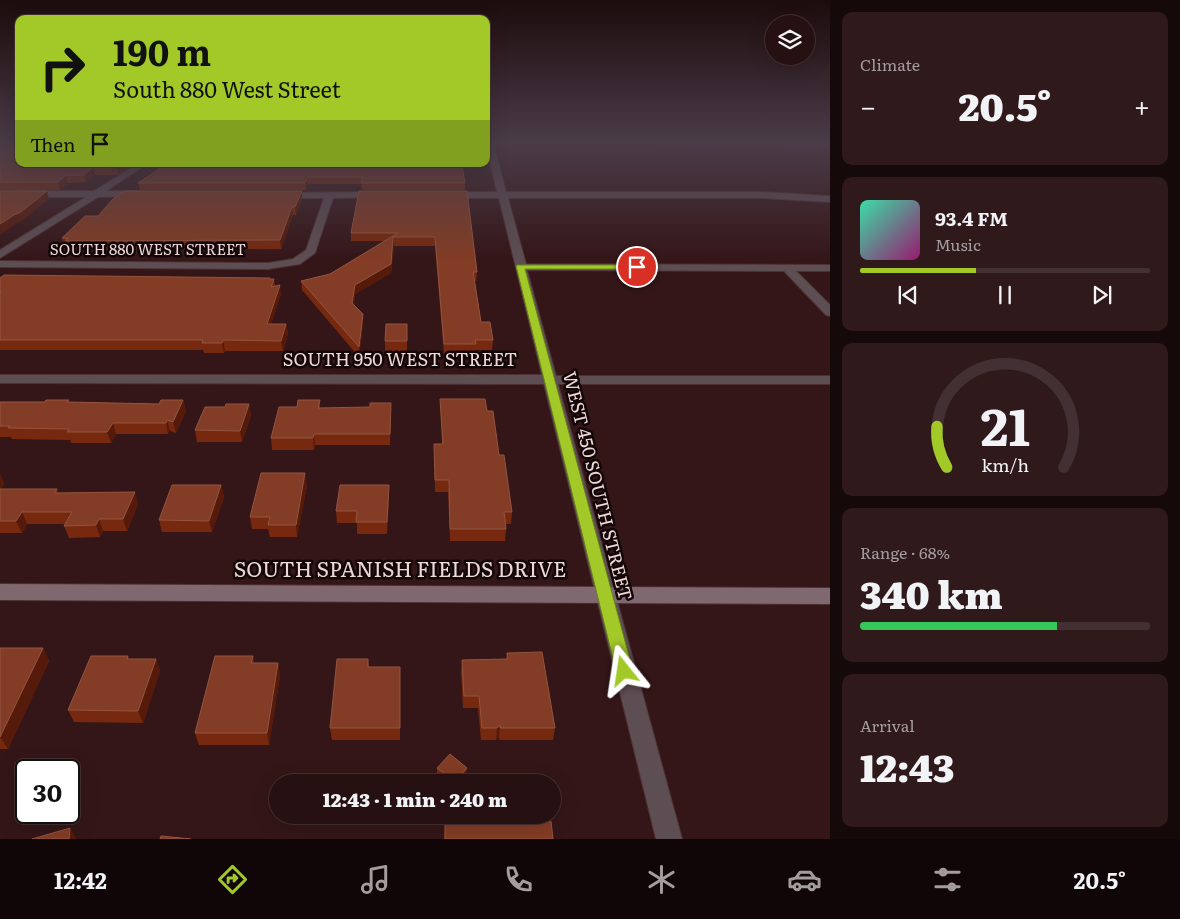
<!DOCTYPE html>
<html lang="en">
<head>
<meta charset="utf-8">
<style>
  body { margin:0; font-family:Literata,serif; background:#2f191b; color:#f1f3f6; height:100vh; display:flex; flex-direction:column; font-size:19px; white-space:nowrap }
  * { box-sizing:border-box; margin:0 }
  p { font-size:16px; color:#a49d9f }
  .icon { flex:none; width:28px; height:28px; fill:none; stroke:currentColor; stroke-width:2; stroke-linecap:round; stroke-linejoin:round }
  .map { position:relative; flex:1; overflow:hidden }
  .details { display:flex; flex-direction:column; gap:12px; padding:12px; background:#15090a; width:350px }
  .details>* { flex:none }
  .guide { position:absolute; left:15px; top:15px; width:475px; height:152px; border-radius:10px; box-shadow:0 5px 20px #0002,0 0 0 1px #433032; background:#a2c928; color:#111; overflow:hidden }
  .controls { position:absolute; left:765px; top:15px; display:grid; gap:10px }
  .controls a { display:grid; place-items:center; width:50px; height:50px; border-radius:50%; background:#271012; box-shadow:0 5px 20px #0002,0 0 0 1px #433032; font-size:25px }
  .speed { position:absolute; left:15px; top:759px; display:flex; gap:10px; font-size:25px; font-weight:700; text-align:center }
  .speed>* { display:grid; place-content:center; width:65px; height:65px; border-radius:50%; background:#271012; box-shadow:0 5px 20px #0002,0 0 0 1px #433032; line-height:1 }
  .speed .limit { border:2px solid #111; border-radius:8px; background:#fff; color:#111 }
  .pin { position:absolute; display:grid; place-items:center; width:42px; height:42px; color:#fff; margin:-21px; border:2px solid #fff; border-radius:50%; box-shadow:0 1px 5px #0007 }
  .me { position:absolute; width:55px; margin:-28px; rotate:345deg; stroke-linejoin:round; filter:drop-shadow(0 0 4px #0008) }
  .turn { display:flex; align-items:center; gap:18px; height:105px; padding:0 15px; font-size:22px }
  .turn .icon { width:65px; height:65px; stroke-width:2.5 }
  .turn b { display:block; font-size:35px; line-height:42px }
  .then { display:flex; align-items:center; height:48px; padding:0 15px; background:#0003; gap:10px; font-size:19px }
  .big { font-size:38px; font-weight:800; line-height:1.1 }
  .details .widget { flex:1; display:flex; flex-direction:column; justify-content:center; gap:8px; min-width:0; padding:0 18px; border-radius:10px; background:#2f191b }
  .details .dial { align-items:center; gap:0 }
  .dial svg { height:130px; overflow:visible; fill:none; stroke:#433032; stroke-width:7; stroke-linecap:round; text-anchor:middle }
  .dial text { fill:#f1f3f6; stroke:none }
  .song { display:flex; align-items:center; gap:15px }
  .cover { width:60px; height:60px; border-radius:8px; background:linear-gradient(135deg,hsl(160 70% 55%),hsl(320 70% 35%)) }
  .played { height:5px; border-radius:2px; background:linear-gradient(90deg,#a2c928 40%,#433032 40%) }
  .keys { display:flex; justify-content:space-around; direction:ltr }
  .heat { display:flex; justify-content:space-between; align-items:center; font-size:28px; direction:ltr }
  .charge { height:8px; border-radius:4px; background:linear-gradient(90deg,#34c759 68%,#433032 0) }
  .trip { position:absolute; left:269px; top:774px; width:292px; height:50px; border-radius:25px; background:#271012; box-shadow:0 5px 20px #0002,0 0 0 1px #433032; font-weight:800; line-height:50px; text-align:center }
  .dock { display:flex; height:80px; justify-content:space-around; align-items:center; background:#100607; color:#a49d9f }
  .dock .icon { width:35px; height:35px }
  .dock .on { color:#a2c928 }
  .dock b { font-size:22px; color:#f1f3f6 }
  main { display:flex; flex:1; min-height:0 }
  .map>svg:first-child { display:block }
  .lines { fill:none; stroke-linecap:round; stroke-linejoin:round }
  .street-casing { stroke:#4e3133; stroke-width:2 }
  .secondary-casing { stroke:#4e3133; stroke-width:2 }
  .street { fill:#5d4e53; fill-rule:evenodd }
  .secondary { fill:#806870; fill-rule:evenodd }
  .wall { fill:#76290f }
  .shaded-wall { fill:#561a0a }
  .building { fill:#833c25; stroke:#935440 }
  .route { fill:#a2c928; stroke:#69831a }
  .labels { text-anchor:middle; stroke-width:5; stroke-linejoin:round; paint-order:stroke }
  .far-street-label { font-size:15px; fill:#edd7d7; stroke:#130607 }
  .street-label { font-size:18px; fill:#edd7d7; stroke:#130607 }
  .near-street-label { font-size:21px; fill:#edd7d7; stroke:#130607 }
</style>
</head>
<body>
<main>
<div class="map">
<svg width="830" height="839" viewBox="0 0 830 839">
  <rect width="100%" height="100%" fill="#341618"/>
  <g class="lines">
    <g class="street-casing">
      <g id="street">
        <path d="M486,143H493L506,192H761L830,196V202L761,198H508L526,264L830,265V271H796L830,305V316L826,315L784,271L527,270L556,376H830V384H558L682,839H656L544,384L0,383V375H542L499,198H446L442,195L446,192H497Z"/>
        <path d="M654,143H830V147L658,145Z"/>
        <path d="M138,164H147L106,191H141L145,194L144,196L98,197L0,258V250L86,197H0V191H94Z"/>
        <path d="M378,192L381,193V197L333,198L315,253L300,264L268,269L0,267V261L268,263L293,259L306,250L324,198H281L277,195L278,193Z"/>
      </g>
    </g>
    <g class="secondary-casing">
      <path id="secondary" d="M0,584L830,588V604L0,600Z"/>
    </g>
    <use href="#street" class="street"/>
    <use href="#secondary" class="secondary"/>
  </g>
  <g class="wall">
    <path d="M0,143H19V164H136L118,175H95L86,182L68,183L60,190H0V149H17L0,148Z"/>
    <path d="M166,164L465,183V190H362L361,184H308L306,190H140L138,183Z"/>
    <path d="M302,191V199L296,215H293L281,249L67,250L66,247H64L62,238L98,216Z"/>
    <path d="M467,191L477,272L476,281H475L481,322L493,340L492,350H475V354H444L435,246H394L391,273L355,294L354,305L363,324L359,357L302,290L301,281L330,274L384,241H351V233Z"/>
    <path d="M0,278H270V279H274L275,286L281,294L271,324H286L288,334L283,351H225L224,353H204L203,350H0Z"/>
    <path d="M407,324V352L385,351V341Z"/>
    <path d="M440,399L487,411L499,455L512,512L511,524H505L506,529L505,541H450L448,492H435L434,444H442Z"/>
    <path d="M69,400V402L159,404L183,400L186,411L176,433L170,431L168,434H116L111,443H71L70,440L12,439L11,437H0V402H45Z"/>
    <path d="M320,400V408L391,414L390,445H315L314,450H272L271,438L297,407Z"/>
    <path d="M249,404L251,415L242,442H197L195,430L225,407Z"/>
    <path d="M0,474L4,484L1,489H57L58,493L138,504L127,531H103L100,537L69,538L64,526L65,524H27L22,533H0Z"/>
    <path d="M221,485L224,497L212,532H162L159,520Z"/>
    <path d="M307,485L297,537H270L268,529H252L250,517Z"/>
    <path d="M389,485V497L387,534H357V523H337L336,511Z"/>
    <path d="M0,648H43L49,661L8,749H0Z"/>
    <path d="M507,653L555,728L553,740H499V737L496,740H481L478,708H463L461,672L462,660L506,659Z"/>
    <path d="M128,656L129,659H156L160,671L143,723L74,722L68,710Z"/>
    <path d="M253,656L254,663H278L280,676L269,745H199L195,733Z"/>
    <path d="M368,659L369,667L400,679V740H332L330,728Z"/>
    <path d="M437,768H467L466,774L459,782H447L437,774Z"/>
    <path d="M504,815H525L526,821L553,839H444L445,821H504Z"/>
  </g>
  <g class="shaded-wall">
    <path d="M122,164H136L118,175L116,167Z"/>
    <path d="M93,167L95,175L86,182L84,175Z"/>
    <path d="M66,175L68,183L60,190L58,182Z"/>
    <path d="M308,177V184L306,190L305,183Z"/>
    <path d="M47,191L49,199L23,220L17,223L0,235V224Z"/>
    <path d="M302,191V199L296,215L295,207Z"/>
    <path d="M292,207L293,215L281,249L280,240Z"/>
    <path d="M393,237L394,246L391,273L355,294L353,313L352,303L355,285Z"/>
    <path d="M280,285L281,294L268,334L267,324Z"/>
    <path d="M363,314V324L359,357V347Z"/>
    <path d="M286,324L288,334L283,351L281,341Z"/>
    <path d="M223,340L225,351L224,353L222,343Z"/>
    <path d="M183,400L186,411L176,433L173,422Z"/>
    <path d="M249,404L251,415L242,442L240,431Z"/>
    <path d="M167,420L170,431L168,434L166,423Z"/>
    <path d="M113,423L116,434L111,443L107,432Z"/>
    <path d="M314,434L315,445L314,450L313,438Z"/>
    <path d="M305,473L307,485L297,537L296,525Z"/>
    <path d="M0,474L4,484L0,491Z"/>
    <path d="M221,485L224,497L212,532L209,521Z"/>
    <path d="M389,485V497L387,534V522Z"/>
    <path d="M135,492L138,504L127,531L123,519Z"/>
    <path d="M22,512L27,524L22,533L16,521Z"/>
    <path d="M99,519L103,531L100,537L96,525Z"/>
    <path d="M43,648L49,661L8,749L0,737Z"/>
    <path d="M156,659L160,671L143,723L138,711Z"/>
    <path d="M278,663L280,676L269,745L267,733Z"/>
    <path d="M500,725L499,737L496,740L497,728Z"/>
    <path d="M467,768L466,774L459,782H455Z"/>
    <path d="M70,828L76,839H69Z"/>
  </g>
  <g class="building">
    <path d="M19,147V164H122L116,167H93L84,175H66L58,182H0V149H17Z"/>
    <path d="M166,164H462L465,183H361L363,177H308L305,183H138Z"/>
    <path d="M0,191H47L21,212L14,215L0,224Z"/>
    <path d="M125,191H302L295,207H292L280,240L65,241L68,238H62L85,216H98L113,199Z"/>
    <path d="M359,191H467L477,272H473L481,322H490L493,340H475L476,344H444L435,237H393L391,264L355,285L352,303L363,314L359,347L301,281L330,274L398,233H351Z"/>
    <path d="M4,275L270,278L269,279H274L271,287L280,285L267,324H286L281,341L223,340L222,343H202L203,340H0V293L1,292H0V278Z"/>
    <path d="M386,324H407V341H385Z"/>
    <path d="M440,399H485L487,411H493L499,455H504L512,512H504L506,529H450L449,480H435L434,444H443Z"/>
    <path d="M46,400H69L67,402L159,404L161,400H183L173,422L167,420L166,423H113L107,432H67L69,429L8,428L10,426H0V402H45Z"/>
    <path d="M298,400H320L318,408L370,407V403H391L390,434H314L313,438H271L279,407H297Z"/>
    <path d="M226,404H249L240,431L195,430L205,407H225Z"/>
    <path d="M261,473H305L296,525H268L270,517H250Z"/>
    <path d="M172,485H221L209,521L159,520Z"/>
    <path d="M340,485H389L387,522H356L357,511H336Z"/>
    <path d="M0,489H57L54,493L135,492L123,519H99L96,525L64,526L72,512H22L16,521H0Z"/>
    <path d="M0,648H43L0,737Z"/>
    <path d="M542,652L555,728H500V725L497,728H482L479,696H464L462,660L508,659L507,653Z"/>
    <path d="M91,656H128L127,659H156L138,711L68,710Z"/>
    <path d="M215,656H253L251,663H278L267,733H195Z"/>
    <path d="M337,659H368V667H400V728H330Z"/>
    <path d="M450,754L467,768L455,782L437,768Z"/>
    <path d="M506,815H525L526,821H551L553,839H445V821H507Z"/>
    <path d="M70,828L69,839H32Z"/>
    <path d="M161,836L191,839H160Z"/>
  </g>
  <linearGradient id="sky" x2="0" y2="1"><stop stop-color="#1d0c0d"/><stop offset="0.55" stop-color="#4a3c48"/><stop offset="1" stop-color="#4a3c48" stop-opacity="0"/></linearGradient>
  <rect width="830" height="260" fill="url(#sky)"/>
  <path class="route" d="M517,265H637L641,267L637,269H525L633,671L630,676L624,678L618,676L616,671L516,266Z"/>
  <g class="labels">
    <g class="far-street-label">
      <text x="148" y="255">SOUTH 880 WEST STREET</text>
    </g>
    <g class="street-label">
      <text x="400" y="366">SOUTH 950 WEST STREET</text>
      <text transform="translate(597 486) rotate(76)" y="6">WEST 450 SOUTH STREET</text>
    </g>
    <g class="near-street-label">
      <text x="400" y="577">SOUTH SPANISH FIELDS DRIVE</text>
    </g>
  </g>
</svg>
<div class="controls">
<a><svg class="icon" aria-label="layers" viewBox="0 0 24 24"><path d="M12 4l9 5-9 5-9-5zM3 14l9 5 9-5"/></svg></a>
</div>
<div class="speed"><div class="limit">30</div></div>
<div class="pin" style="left:637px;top:267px;background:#d93025"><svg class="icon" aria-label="arrive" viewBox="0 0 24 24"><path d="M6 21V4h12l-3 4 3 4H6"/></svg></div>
<svg class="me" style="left:624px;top:671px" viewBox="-20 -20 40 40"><path d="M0-17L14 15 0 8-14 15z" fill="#a2c928" stroke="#fff" stroke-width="4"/></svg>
<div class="trip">12:43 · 1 min · 240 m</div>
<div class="guide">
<div class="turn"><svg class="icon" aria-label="right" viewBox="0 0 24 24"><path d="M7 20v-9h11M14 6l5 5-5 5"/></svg><div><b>190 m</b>South 880 West Street</div></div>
<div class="then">Then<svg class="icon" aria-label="arrive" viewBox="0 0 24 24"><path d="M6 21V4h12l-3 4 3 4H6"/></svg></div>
</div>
</div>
<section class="details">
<div class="widget"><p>Climate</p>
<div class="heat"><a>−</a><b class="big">20.5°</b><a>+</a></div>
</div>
<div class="widget">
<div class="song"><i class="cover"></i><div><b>93.4 FM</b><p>Music</p></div></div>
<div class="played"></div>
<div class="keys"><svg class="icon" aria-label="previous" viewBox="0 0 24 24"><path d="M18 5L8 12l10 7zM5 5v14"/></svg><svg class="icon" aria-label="pause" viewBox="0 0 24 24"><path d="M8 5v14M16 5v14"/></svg><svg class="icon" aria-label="next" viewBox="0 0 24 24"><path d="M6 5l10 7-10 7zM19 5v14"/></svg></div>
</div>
<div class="widget dial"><svg viewBox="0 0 100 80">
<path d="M14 69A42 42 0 1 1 86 69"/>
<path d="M14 69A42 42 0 0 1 8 44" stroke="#a2c928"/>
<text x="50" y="56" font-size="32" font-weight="700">21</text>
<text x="50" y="72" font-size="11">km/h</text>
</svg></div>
<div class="widget"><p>Range · 68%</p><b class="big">340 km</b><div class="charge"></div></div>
<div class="widget"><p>Arrival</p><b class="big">12:43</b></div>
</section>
</main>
<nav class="dock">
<b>12:42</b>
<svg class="icon on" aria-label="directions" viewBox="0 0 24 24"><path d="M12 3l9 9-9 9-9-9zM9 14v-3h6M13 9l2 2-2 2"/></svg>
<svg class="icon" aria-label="music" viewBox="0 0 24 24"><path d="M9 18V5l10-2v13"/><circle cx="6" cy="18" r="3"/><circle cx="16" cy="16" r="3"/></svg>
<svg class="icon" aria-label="phone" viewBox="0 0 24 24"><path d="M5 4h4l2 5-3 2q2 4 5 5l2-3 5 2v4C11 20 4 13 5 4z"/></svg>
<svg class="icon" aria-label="climate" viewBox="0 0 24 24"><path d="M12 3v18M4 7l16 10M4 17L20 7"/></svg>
<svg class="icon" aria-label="car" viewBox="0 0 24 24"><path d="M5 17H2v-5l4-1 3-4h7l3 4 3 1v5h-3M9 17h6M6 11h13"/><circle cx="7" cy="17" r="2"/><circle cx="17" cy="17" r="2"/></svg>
<svg class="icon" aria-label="filters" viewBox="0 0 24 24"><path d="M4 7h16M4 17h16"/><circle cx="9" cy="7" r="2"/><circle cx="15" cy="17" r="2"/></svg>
<b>20.5°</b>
</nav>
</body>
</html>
